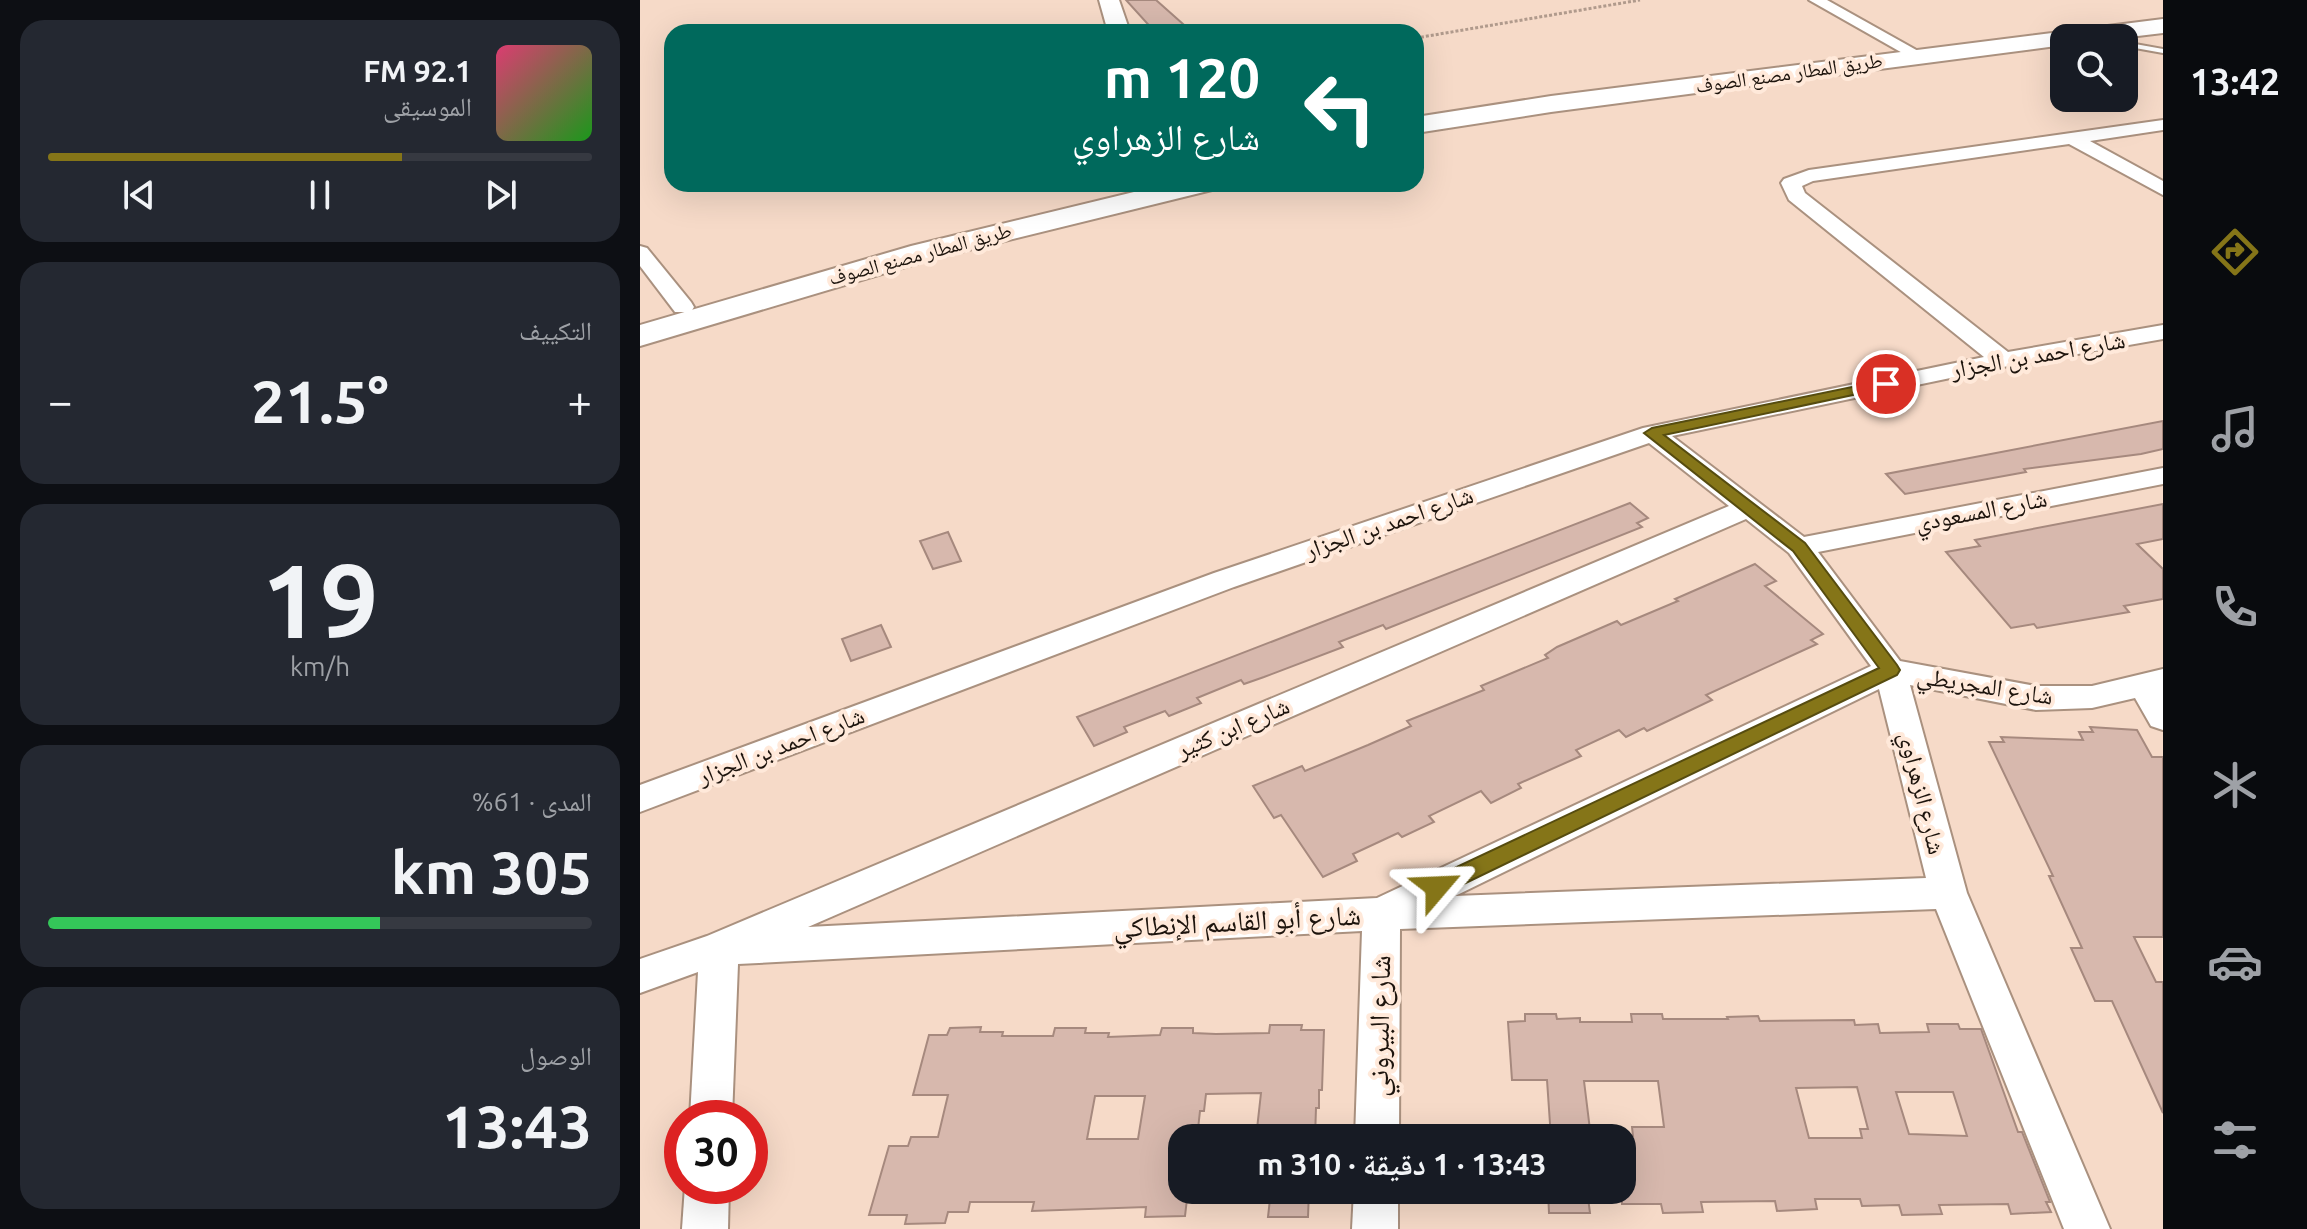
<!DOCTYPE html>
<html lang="ar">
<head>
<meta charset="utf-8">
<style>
  body { margin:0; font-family:Ubuntu,"Noto Naskh Arabic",sans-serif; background:#242831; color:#f1f3f6; direction:rtl; height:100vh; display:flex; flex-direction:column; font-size:30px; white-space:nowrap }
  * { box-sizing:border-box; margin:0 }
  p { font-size:26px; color:#9ea1a6 }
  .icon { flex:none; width:44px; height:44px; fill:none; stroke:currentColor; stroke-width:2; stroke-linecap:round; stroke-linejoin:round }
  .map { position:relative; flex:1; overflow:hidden; direction:ltr }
  .details { display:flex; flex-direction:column; gap:20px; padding:20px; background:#0d0f14; width:640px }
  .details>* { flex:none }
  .banner { position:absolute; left:24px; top:24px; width:760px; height:168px; border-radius:24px; box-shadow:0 8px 32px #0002; direction:rtl; background:#00695c; color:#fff; overflow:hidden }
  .controls { position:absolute; left:1410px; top:24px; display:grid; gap:16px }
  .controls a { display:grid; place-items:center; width:88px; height:88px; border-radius:16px; background:#171b24; box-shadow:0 8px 32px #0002; font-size:40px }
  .speed { position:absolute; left:24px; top:1100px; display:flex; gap:16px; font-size:40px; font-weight:700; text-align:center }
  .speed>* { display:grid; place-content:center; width:104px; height:104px; border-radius:50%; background:#171b24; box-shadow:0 8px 32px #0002; line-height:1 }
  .speed .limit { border:12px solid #d22; background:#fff; color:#111 }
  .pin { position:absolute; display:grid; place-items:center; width:68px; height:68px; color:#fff; margin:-34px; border:4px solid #fff; border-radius:50%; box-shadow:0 2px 8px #0007 }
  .me { position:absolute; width:88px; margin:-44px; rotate:64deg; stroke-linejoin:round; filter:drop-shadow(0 0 6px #0008) }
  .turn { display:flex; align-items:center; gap:28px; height:168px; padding:0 32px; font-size:36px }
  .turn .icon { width:104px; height:104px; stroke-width:2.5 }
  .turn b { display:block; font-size:56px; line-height:68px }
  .big { font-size:60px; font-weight:700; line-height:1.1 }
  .details .tile { flex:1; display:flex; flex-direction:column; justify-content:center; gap:12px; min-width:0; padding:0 28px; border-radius:24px; background:#242831 }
  .details .dial { align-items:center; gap:0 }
  .dial b { font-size:104px; line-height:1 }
  .song { display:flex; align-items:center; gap:24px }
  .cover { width:96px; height:96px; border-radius:12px; background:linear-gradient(135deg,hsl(340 70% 55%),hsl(120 70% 35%)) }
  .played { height:8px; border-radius:4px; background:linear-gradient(90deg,#857518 65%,#363941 65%) }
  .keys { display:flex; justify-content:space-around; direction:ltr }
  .heat { display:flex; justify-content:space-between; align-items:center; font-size:44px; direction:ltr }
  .charge { height:12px; border-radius:6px; background:linear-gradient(90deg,#34c759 61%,#363941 0) }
  .trip { position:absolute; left:528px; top:1124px; width:468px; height:80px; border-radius:24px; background:#171b24; box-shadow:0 8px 32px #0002; font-weight:700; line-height:80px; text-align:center; direction:rtl }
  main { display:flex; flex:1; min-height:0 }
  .tab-bar { display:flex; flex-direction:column; width:144px; justify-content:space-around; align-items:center; background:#090b0e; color:#9ea1a6 }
  .tab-bar .icon { width:56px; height:56px }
  .tab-bar .active { color:#857518 }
  .tab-bar b { font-size:36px; color:#f1f3f6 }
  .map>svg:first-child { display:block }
  .building { fill:#d7b8ad; stroke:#a6897e; stroke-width:2; fill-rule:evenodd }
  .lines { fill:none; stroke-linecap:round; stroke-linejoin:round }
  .lane-casing { stroke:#aa917f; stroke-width:4 }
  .street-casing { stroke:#aa917f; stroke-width:4 }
  .secondary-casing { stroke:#aa917f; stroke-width:4 }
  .highway-casing { stroke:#aa917f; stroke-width:4 }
  .path { stroke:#b09a8c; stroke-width:3; stroke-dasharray:3 2; stroke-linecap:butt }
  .lane { fill:#fff; fill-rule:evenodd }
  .street { fill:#fff; fill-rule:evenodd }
  .secondary { fill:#fff; fill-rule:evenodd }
  .highway { fill:#fff; fill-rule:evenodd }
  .route { fill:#857518; stroke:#564c10; stroke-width:2 }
  .labels { text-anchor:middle; stroke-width:8; stroke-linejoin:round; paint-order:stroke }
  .far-street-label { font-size:20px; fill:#1d140d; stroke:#ffe9da }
  .street-label { font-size:24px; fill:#1d140d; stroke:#ffe9da }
  .near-street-label { font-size:28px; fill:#1d140d; stroke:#ffe9da }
</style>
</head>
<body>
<main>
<nav class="tab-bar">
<b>13:42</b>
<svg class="icon active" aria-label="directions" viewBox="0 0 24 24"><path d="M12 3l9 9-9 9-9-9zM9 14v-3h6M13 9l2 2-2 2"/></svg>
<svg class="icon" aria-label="music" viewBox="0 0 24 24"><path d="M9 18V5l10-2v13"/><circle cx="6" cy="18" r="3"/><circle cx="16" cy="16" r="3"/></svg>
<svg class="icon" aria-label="phone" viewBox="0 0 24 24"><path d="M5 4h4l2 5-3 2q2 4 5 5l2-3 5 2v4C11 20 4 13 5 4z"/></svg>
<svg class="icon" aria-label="climate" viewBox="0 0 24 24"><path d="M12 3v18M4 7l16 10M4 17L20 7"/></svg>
<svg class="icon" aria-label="car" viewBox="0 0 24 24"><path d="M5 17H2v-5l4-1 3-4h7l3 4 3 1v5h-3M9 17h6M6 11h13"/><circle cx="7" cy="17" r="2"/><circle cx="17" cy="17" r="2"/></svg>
<svg class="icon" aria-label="filters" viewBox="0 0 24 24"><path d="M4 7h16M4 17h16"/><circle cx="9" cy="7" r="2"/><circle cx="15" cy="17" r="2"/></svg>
</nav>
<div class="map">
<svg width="1523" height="1229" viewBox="0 0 1523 1229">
  <rect width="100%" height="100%" fill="#f6dac8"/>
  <g class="building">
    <path d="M486,0H516L552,32H515Z"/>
    <path d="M1523,421V449L1501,454L1384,469L1386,472L1265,494L1246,474Z"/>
    <path d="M990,503L1008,518L997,523L1002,527L746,629L743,625L699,642L703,647L624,677L604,684L601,680L557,698L561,703L529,716L525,711L484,727L487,732L454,746L437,717Z"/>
    <path d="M1523,504V539L1497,544L1523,569V599L1484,606L1489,612L1397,628L1394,624L1371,628L1306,552L1340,546L1335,540Z"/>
    <path d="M308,532L321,561L293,569L280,541Z"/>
    <path d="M1115,564L1136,581L1125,586L1183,634L1171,640L1177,644L1066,695L1072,700L1007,731L1004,728L986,737L979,730L936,750L941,756L878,784L881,788L851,803L841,791L789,816L794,822L762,837L758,833L713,854L717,861L683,877L641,815L634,818L613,786L662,766L665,771L728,745L771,726L767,721L844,690L841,686L908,658L905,655L917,647L977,621L981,625L1038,601L1035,599Z"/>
    <path d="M241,625L251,647L211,661L202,639Z"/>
    <path d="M1450,727L1497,730L1512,757H1523V937H1494L1516,982H1523V1113L1472,1001H1455L1431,948H1442L1409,876H1413L1349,742H1364L1361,737L1443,740L1439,732H1453Z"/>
    <path d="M885,1014H916L917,1019L940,1018V1022H992L991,1014H1022L1023,1019H1088L1087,1017L1118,1016L1120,1021L1214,1020L1215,1025L1238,1024L1240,1033L1289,1032L1287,1024H1318L1320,1029H1341L1378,1132H1382L1410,1202H1406L1411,1212L1371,1214L1368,1204L1299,1205L1302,1214L1262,1215L1259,1205L1222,1206L1220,1199H1175L1177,1209L1137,1211L1135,1201L1061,1202L1063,1212L1023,1213L1021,1204H982V1136H993L992,1127H1024L1018,1081H944L951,1138H911L907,1080H872L868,1022L885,1021ZM1217,1087L1228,1129H1220L1222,1138H1169L1156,1088ZM1256,1092H1313L1327,1136L1269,1134Z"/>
    <path d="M630,1025H662L661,1030H684L682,1090H679V1108H676L675,1138H616L621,1093L566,1094L564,1111H560L557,1138H542V1190H548L545,1216L505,1217L506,1207L392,1211L394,1202H330L328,1212H308L305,1223L265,1224L267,1215H229L249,1146H268L271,1137H298L308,1095H273L289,1035H307L310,1028L341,1027L340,1032H363L362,1036H413L415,1028H446L445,1033H469L468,1037L520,1035L522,1028H553V1033L576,1034L629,1033ZM455,1096H505L498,1139H447Z"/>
    <path d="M631,1190H669L668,1217H628Z"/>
    <path d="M908,1190H947L950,1213H909Z"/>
  </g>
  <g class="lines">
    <g class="lane-casing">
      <path id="lane" d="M1484,42L1523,49V53L1484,46Z"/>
    </g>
    <g class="street-casing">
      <g id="street">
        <path d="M1169,0H1187L1287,56L1279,61L1273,59Z"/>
        <path d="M1523,120V130L1450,141L1523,181V195L1429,144L1173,181L1162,186L1165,193L1368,352L1523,325V339L1363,367L1032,436L1164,537L1523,468V484L1178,552L1260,661L1396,686H1452L1523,669V730L1511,726L1495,698L1452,708L1396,710L1270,685L1327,893L1470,1229H1424L1296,909L760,929L759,1138H715L722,931L98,964L92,1118H50L58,972L0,993V959L67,936L1089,506L1009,443L594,587L0,812V785L574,573L1003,428L1344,357L1149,200L1141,183L1144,179L1169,170ZM1106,519L1149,553L1231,666L737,898L168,927ZM1239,689L1286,878L815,896Z"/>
        <path d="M0,246L7,248L51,302L54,307L51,312H35L0,266Z"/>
        <path d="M45,1186H89L88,1229H42Z"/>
        <path d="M714,1190H758V1229H712Z"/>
      </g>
    </g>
    <g class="secondary-casing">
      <path id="secondary" d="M459,0H479L490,32H468Z"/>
    </g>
    <g class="highway-casing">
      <g id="highway">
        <path d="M1523,19V33L1481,38H1424V45L911,112L776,133V117L911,96Z"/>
        <path d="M527,184H576L572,190L292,259L0,346V325L271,246Z"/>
      </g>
    </g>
    <path class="path" d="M776,38L1000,0"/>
    <use href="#lane" class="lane"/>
    <use href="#street" class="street"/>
    <use href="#secondary" class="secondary"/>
    <use href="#highway" class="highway"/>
  </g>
  <path class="route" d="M1246,380L1251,381V387L1024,435L1165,543L1257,665L1260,670L1257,675L805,893L797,896L789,893L786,887L789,880L1239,668L1153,551L1004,433L1012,428Z"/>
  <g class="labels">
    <g class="far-street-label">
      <text transform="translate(1149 73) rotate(-8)" y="7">طريق المطار مصنع الصوف</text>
      <text transform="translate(280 254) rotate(-15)" y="7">طريق المطار مصنع الصوف</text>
    </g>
    <g class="street-label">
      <text transform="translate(1398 355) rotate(-10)" y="8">شارع احمد بن الجزار</text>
      <text transform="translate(1341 511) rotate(-11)" y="8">شارع المسعودي</text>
      <text transform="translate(749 523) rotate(-19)" y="8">شارع احمد بن الجزار</text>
      <text transform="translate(1345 686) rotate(9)" y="8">شارع المجريطي</text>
      <text transform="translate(593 728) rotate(-23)" y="8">شارع ابن كثير</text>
      <text transform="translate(141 746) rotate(-21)" y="8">شارع احمد بن الجزار</text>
      <text transform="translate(1282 793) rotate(76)" y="8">شارع الزهراوي</text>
    </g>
    <g class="near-street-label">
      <text transform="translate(597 921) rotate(-3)" y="10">شارع أبو القاسم الإنطاكي</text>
      <text transform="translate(739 1026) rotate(-89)" y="10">شارع البيروني</text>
    </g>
  </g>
</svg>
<div class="controls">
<a><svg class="icon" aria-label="search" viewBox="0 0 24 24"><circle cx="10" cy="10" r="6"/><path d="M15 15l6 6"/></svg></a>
</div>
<div class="speed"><div class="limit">30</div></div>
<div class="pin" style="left:1246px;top:384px;background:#d93025"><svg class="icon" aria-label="arrive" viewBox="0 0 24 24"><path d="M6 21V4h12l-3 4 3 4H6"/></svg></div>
<svg class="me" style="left:797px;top:887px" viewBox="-20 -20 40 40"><path d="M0-17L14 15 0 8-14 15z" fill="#857518" stroke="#fff" stroke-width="4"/></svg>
<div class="trip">13:43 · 1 دقيقة · 310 m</div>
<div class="banner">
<div class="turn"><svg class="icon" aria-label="left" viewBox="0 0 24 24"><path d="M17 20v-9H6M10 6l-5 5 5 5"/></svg><div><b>120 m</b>شارع الزهراوي</div></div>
</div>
</div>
<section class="details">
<div class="tile">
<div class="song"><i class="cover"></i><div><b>92.1 FM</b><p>الموسيقى</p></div></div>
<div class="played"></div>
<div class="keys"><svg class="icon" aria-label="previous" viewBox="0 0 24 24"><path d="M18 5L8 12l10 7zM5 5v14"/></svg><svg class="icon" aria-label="pause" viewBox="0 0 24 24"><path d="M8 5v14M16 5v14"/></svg><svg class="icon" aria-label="next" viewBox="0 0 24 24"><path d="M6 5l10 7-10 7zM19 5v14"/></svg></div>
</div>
<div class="tile"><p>التكييف</p>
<div class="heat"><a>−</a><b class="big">21.5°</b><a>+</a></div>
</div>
<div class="tile dial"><b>19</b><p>km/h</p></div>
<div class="tile"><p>المدى · 61%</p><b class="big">305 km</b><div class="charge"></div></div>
<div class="tile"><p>الوصول</p><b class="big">13:43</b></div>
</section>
</main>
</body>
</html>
